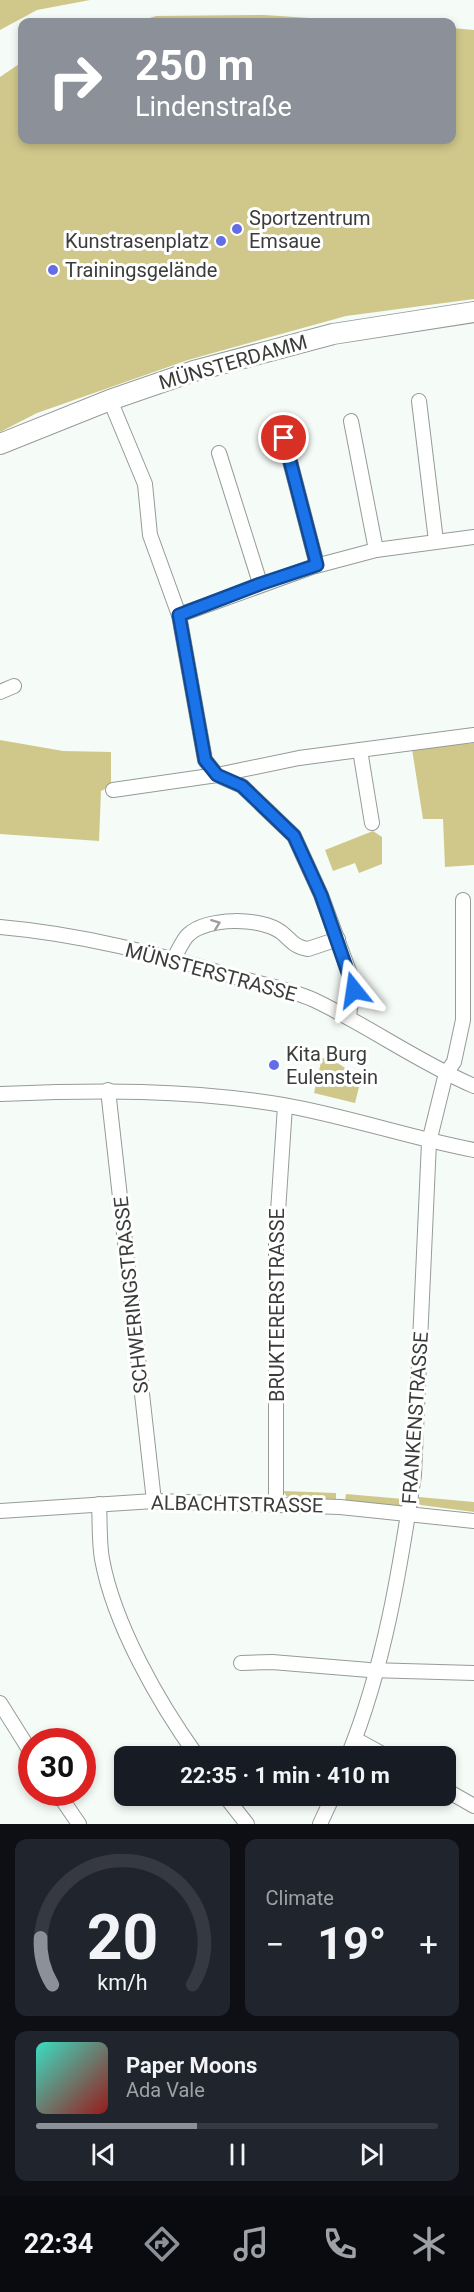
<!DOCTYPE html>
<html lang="en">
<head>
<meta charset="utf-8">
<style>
  body { margin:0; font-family:Roboto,sans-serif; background:#20242c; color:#f1f3f6; height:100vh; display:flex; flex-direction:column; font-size:22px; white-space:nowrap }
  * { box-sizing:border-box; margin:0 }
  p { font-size:20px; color:#9ea1a6 }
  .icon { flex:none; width:33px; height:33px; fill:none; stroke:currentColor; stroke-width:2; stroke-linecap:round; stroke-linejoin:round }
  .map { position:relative; height:1824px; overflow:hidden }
  .side { display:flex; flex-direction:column; gap:15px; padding:15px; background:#0d0f14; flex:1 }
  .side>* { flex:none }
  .top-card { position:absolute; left:18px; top:18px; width:438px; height:126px; border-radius:12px; box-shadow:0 3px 9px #0003; background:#8c9099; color:#fff; overflow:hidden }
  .speed { position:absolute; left:18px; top:1728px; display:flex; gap:12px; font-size:30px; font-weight:700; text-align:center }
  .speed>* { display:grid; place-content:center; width:78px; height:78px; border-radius:50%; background:#171b24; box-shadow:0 3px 9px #0003; line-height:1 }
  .speed .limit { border:9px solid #d22; background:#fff; color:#111 }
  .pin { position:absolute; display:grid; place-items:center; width:51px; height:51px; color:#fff; margin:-26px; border:3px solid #fff; border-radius:50%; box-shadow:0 2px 6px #0007 }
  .me { position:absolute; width:66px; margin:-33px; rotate:345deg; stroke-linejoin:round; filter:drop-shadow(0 0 4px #0008) }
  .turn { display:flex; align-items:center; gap:21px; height:126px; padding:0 18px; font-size:27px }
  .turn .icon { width:78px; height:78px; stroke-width:2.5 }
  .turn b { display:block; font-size:42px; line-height:51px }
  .big { font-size:45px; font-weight:700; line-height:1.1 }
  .side .widget { flex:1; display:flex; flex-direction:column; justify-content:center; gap:9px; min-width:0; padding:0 21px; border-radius:12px; background:#20242c }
  .side .dial { align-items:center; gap:0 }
  .dial svg { height:156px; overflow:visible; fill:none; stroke:#363941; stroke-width:7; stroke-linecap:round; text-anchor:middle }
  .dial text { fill:#f1f3f6; stroke:none }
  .song { display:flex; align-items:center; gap:18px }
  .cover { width:72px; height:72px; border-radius:9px; background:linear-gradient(135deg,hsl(170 70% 55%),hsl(0 70% 35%)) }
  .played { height:6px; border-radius:3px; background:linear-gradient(90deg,#8c9099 40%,#363941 40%) }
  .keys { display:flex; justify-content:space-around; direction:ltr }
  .heat { display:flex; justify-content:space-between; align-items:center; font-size:33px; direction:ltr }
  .side .tiles { flex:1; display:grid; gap:15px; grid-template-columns:1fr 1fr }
  .widget:last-child { grid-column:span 2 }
  .trip { position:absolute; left:114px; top:1746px; width:342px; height:60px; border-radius:12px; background:#171b24; box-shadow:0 3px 9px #0003; font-weight:700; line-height:60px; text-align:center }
  .tab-bar { display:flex; height:96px; justify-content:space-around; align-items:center; background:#090b0e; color:#9ea1a6 }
  .tab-bar .icon { width:42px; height:42px }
  .tab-bar .on { color:#8c9099 }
  .tab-bar b { font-size:27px; color:#f1f3f6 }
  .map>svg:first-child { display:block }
  .green { fill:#d0c88a }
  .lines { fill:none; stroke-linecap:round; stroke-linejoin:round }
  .minor-casing { stroke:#969b97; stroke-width:16 }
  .secondary-casing { stroke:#969b97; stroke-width:22 }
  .minor { stroke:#fff; stroke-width:14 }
  .secondary { stroke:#fff; stroke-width:20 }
  .oneway { stroke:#9d9e9d }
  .route-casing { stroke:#114b97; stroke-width:15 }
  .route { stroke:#1a73e8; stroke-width:10 }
  .poi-dot { fill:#636ee6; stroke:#fff; stroke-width:2 }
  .labels { text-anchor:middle; stroke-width:6; stroke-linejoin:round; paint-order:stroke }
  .poi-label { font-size:20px; fill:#3b3d3b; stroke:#fff; text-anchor:start }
  .street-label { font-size:20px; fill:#3b3d3b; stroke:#fff }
</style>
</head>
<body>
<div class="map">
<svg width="474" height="1824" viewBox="0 0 474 1824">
  <rect width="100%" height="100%" fill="#f5fbf6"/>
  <g class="green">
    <path d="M0,0H90L37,10L0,30Z"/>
    <path d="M264,15L370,22H136L156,16Z"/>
    <path d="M452,28L474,30V299L346,316L188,360L37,413L0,432V77L22,62V140H452Z"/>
    <path d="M0,740L63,751L111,752V786L101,791L99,841L0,834Z"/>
    <path d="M474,743V865L445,867L443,819H423L412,749Z"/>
    <path d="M373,831L382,837V864L359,873L355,863L333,871L325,850Z"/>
    <path d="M322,1058C343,1064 349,1068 359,1087L355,1103L314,1093Z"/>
    <path d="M283,1491L336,1493V1500L288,1498Z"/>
    <path d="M346,1494L403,1499V1506L345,1501Z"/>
    <path d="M419,1497L474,1502V1512L421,1505L419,1504Z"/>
  </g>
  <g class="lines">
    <g class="minor-casing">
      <g id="minor">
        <path d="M110,400L145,484L150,535L179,615L205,760L217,775"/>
        <path d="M419,401L436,541"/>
        <path d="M351,421L376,550"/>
        <path d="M284,438L317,565"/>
        <path d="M219,453L260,583"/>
        <path d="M179,615L312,567L376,550L474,537"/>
        <path d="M0,692L14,686"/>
        <path d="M360,750L372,823"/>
        <path d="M217,775L299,758L474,735"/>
        <path d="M113,790L217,775L242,786L294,836L321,895L353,982L349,1017"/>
        <path d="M0,927C80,934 158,954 235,977C261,984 290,989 314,1000C369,1026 418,1062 474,1086"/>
        <path d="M173,959C178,952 182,941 188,935C206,917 261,917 281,932C291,940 294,947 308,949L338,939"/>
        <path d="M108,1090L154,1501"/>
        <path d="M0,1094C97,1090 187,1089 283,1105C347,1116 410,1138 474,1150"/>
        <path d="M99,1504C100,1522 99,1542 102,1559C114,1625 159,1703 197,1756"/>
        <path d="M276,1504V1242L285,1106"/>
        <path d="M0,1511L154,1501L340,1507L474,1521"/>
        <path d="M241,1663L272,1662L369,1670L474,1673"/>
        <path d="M0,1703L32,1754"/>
        <path d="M355,1739L386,1756"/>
        <path d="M348,1756C384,1668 400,1569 414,1475L429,1142L446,1073L454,1062L463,1020V900"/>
        <path d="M446,1790L474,1806"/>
        <path d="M57,1792L79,1824"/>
        <path d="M225,1796L247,1824"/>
        <path d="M320,1824L333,1796"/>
      </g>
    </g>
    <g class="secondary-casing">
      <path id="secondary" d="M0,444L110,400L194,371L333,334L474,312"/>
    </g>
    <use href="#minor" class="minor"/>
    <use href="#secondary" class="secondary"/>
  </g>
  <defs><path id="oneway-chevron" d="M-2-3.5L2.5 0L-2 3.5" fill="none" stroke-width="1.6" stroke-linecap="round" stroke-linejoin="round" transform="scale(1.5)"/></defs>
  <use class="oneway" href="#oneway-chevron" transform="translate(216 924) rotate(-21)"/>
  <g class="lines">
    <g class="route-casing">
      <path id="route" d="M284,438L317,565L260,584L179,615L205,760L217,775L242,786L294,836L321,895L354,990"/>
    </g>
    <use href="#route" class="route"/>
  </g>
  <g class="poi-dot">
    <circle cx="237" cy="229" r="6"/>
    <circle cx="221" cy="241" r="6"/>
    <circle cx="53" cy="270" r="6"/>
    <circle cx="274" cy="1065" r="6"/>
  </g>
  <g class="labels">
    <g class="poi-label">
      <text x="249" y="225">Sportzentrum<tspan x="249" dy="23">Emsaue</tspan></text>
      <text x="209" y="248" text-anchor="end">Kunstrasenplatz</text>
      <text x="65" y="277">Trainingsgelände</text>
      <text x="286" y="1061">Kita Burg<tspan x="286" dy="23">Eulenstein</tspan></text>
    </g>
    <g class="street-label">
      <text transform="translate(233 362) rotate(-16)" y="7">MÜNSTERDAMM</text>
      <text transform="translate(211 972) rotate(15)" y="7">MÜNSTERSTRASSE</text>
      <text transform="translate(131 1295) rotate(-96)" y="7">SCHWERINGSTRASSE</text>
      <text transform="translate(277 1305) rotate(-90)" y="7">BRUKTERERSTRASSE</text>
      <text transform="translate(415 1418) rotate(-86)" y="7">FRANKENSTRASSE</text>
      <text transform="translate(237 1504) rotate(1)" y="7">ALBACHTSTRASSE</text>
    </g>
  </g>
</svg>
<div class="speed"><div class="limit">30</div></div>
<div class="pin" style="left:284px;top:438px;background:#d93025"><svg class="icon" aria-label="arrive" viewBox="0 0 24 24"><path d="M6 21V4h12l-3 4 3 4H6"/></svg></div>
<svg class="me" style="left:354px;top:990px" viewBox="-20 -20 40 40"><path d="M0-17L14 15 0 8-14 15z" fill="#1a73e8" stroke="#fff" stroke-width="4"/></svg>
<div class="trip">22:35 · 1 min · 410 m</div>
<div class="top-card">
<div class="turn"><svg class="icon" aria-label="right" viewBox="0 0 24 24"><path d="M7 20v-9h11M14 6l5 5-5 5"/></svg><div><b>250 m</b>Lindenstraße</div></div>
</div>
</div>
<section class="side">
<div class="tiles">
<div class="widget dial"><svg viewBox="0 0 100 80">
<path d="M14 69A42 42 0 1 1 86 69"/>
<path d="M14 69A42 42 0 0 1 8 45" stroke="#8c9099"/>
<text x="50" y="56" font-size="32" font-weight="700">20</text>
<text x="50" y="72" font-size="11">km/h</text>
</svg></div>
<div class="widget"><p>Climate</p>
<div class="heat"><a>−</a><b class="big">19°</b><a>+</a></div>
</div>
<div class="widget">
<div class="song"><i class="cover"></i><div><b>Paper Moons</b><p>Ada Vale</p></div></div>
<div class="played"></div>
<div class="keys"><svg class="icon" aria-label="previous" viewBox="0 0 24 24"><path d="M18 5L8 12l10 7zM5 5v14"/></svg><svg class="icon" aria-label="pause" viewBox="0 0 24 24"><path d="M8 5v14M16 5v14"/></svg><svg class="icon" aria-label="next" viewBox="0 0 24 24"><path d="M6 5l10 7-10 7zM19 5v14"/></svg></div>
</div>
</div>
</section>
<nav class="tab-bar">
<b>22:34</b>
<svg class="icon on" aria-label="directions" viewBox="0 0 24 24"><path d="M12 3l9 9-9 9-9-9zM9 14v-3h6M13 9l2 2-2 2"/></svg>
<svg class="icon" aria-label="music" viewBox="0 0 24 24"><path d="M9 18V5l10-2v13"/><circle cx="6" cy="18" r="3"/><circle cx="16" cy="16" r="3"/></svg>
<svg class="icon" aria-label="phone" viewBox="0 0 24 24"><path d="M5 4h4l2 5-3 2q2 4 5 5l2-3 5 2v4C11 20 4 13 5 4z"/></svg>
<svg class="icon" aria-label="climate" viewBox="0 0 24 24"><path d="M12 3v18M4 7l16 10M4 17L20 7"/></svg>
</nav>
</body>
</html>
